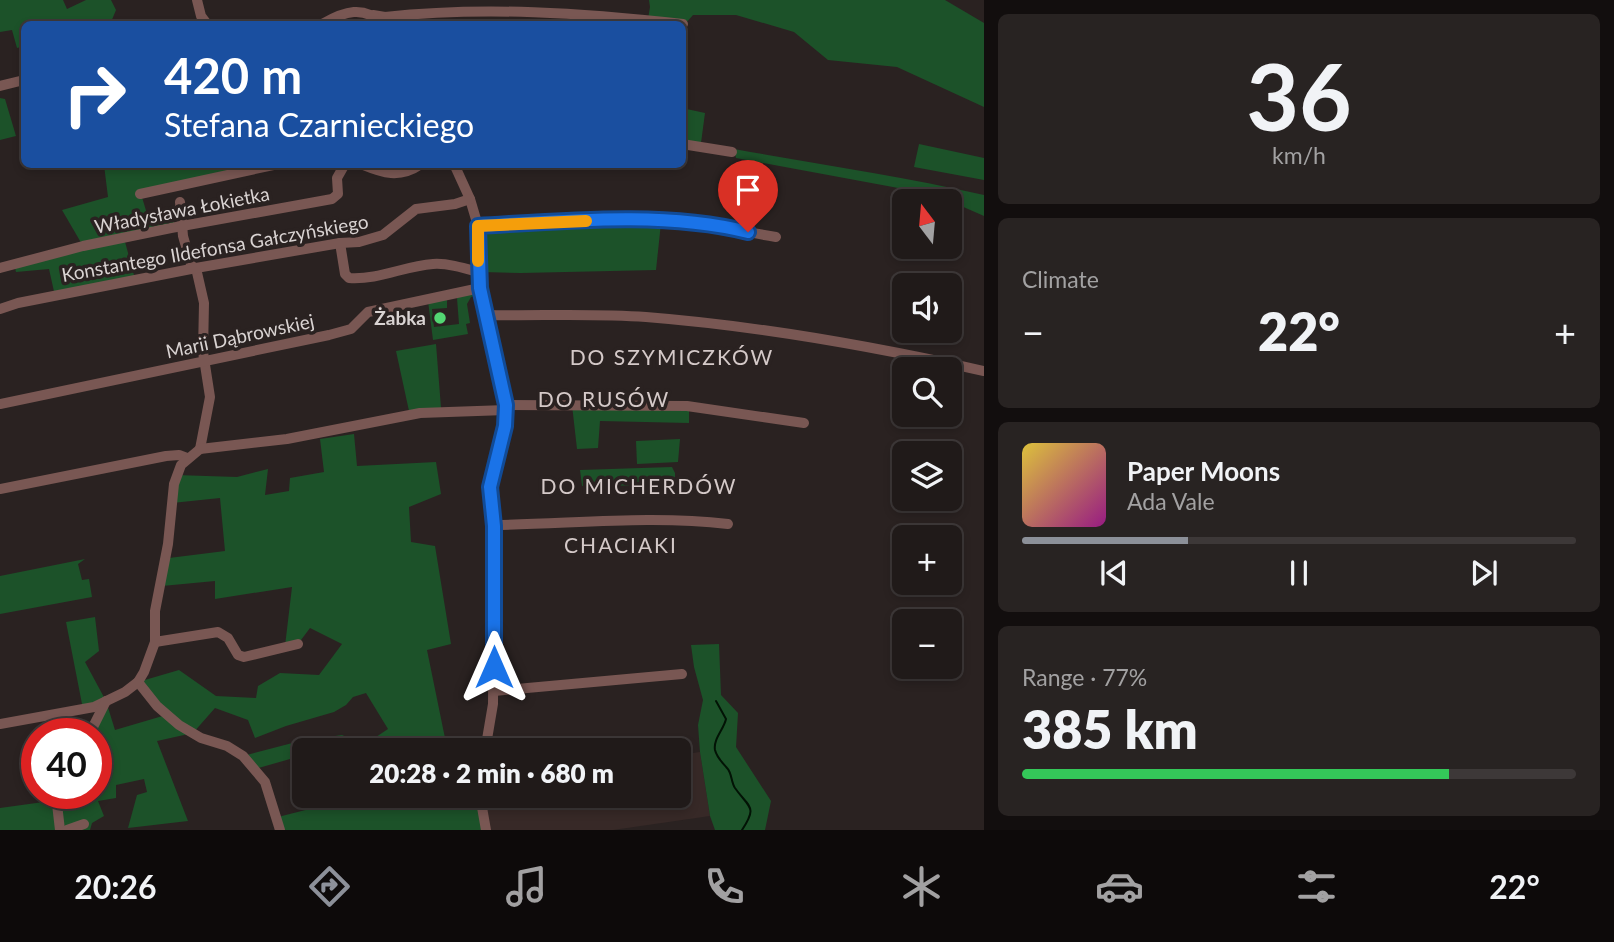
<!DOCTYPE html>
<html lang="en">
<head>
<meta charset="utf-8">
<style>
  body { margin:0; font-family:Lato,sans-serif; background:#282322; color:#f1f3f6; height:100vh; display:flex; flex-direction:column; font-size:26px; white-space:nowrap }
  * { box-sizing:border-box; margin:0 }
  p { font-size:23px; color:#a2a1a2 }
  .icon { flex:none; width:38px; height:38px; fill:none; stroke:currentColor; stroke-width:2; stroke-linecap:round; stroke-linejoin:round }
  .map { position:relative; flex:1; overflow:hidden }
  .panel { display:flex; flex-direction:column; gap:14px; padding:14px; background:#120e0e; width:630px }
  .panel>* { flex:none }
  .banner { position:absolute; left:21px; top:21px; width:665px; height:147px; border-radius:10px; box-shadow:0 4px 10px #0003,0 0 0 2px #3d3838; background:#1a4fa0; color:#fff; overflow:hidden }
  .needle { width:46px; rotate:344deg }
  .tools { position:absolute; left:892px; top:189px; display:grid; gap:14px }
  .tools a { display:grid; place-items:center; width:70px; height:70px; border-radius:10px; background:#201a19; box-shadow:0 4px 10px #0003,0 0 0 2px #3d3838; font-size:35px }
  .speed { position:absolute; left:21px; top:718px; display:flex; gap:14px; font-size:35px; font-weight:700; text-align:center }
  .speed>* { display:grid; place-content:center; width:91px; height:91px; border-radius:50%; background:#201a19; box-shadow:0 4px 10px #0003,0 0 0 2px #3d3838; line-height:1 }
  .speed .limit { border:10px solid #d22; background:#fff; color:#111 }
  .pin { position:absolute; display:grid; place-items:center; width:60px; height:60px; color:#fff; margin:-72px -30px; border-radius:50% 50% 50% 0; rotate:-45deg; box-shadow:0 0 7px #0007 }
  .pin .icon { rotate:45deg }
  .me { position:absolute; width:77px; margin:-38px; rotate:0deg; stroke-linejoin:round; filter:drop-shadow(0 0 5px #0008) }
  .turn { display:flex; align-items:center; gap:24px; height:147px; padding:0 28px; font-size:32px }
  .turn .icon { width:91px; height:91px; stroke-width:2.5 }
  .turn b { display:block; font-size:49px; line-height:60px }
  .big { font-size:52px; font-weight:800; line-height:1.1 }
  .panel .tile { flex:1; display:flex; flex-direction:column; justify-content:center; gap:10px; min-width:0; padding:0 24px; border-radius:10px; background:#282322 }
  .panel .dial { align-items:center; gap:0 }
  .dial b { font-size:91px; line-height:1 }
  .song { display:flex; align-items:center; gap:21px }
  .cover { width:84px; height:84px; border-radius:10px; background:linear-gradient(135deg,hsl(50 70% 55%),hsl(310 70% 35%)) }
  .played { height:7px; border-radius:4px; background:linear-gradient(90deg,#8c9099 30%,#3d3838 30%) }
  .keys { display:flex; justify-content:space-around; direction:ltr }
  .heat { display:flex; justify-content:space-between; align-items:center; font-size:38px; direction:ltr }
  .charge { height:10px; border-radius:5px; background:linear-gradient(90deg,#34c759 77%,#3d3838 0) }
  .trip { position:absolute; left:292px; top:738px; width:399px; height:70px; border-radius:10px; background:#201a19; box-shadow:0 4px 10px #0003,0 0 0 2px #3d3838; font-weight:800; line-height:70px; text-align:center }
  .dock { display:flex; height:112px; justify-content:space-around; align-items:center; background:#0d0a0a; color:#a2a1a2 }
  .dock .icon { width:49px; height:49px }
  .dock .on { color:#8c9099 }
  .dock b { font-size:32px; color:#f1f3f6 }
  main { display:flex; flex:1; min-height:0 }
  .map>svg:first-child { display:block }
  .built { fill:#372927 }
  .green { fill:#1c5229 }
  .lines { fill:none; stroke-linecap:round; stroke-linejoin:round }
  .stream { stroke:#021305; stroke-width:2 }
  .minor { stroke:#795753; stroke-width:10 }
  .route-casing { stroke:#114b97; stroke-width:18 }
  .route { stroke:#1a73e8; stroke-width:12 }
  .slow { stroke:#f59e0b; stroke-width:12 }
  .poi-dot { fill:#53d673; stroke:#2a2221; stroke-width:2.5 }
  .labels { text-anchor:middle; stroke-width:7; stroke-linejoin:round; paint-order:stroke }
  .street-label { font-size:19px; fill:#d9d3d2; stroke:#2a2221 }
  .poi-label { font-size:19px; font-weight:bold; fill:#d9d3d2; stroke:#2a2221; text-anchor:end }
  .neighbourhood-label { font-size:21px; letter-spacing:2px; fill:#d4c9c8; stroke:#2a2221 }
</style>
</head>
<body>
<main>
<div class="map">
<svg width="984" height="830" viewBox="0 0 984 830">
  <rect width="100%" height="100%" fill="#2a2221"/>
  <path class="built" d="M700,752L710,816L613,830H486L480,796H679V755Z"/>
  <g class="green">
    <path d="M0,0H63L67,9L86,0H111L116,10L111,22L103,24H24V46L17,48L12,30L0,32Z"/>
    <path d="M649,0H945L984,23V107L897,67L828,60L794,32L736,15H693L686,23L648,19L650,7Z"/>
    <path d="M0,98L5,99L16,136L0,140Z"/>
    <path d="M682,108L705,113L701,143L683,141Z"/>
    <path d="M919,144L984,158V180L914,167Z"/>
    <path d="M734,149C817,164 901,176 984,195V216L936,195L736,158Z"/>
    <path d="M104,165H239L240,174L141,194L148,217L172,208L175,228L124,238L135,279L55,296L49,269L16,272L14,264L83,246L62,210L108,197Z"/>
    <path d="M661,223L656,270L521,273L482,272L483,230Z"/>
    <path d="M472,291L477,295L471,297L467,304L470,323L466,324L468,334L433,340L428,301L447,300V308L432,309L434,327L459,324L457,298Z"/>
    <path d="M436,344L441,408L409,411L396,351Z"/>
    <path d="M572,405L689,408V423L600,421L598,448L577,449Z"/>
    <path d="M354,434L357,466L436,462L441,494L409,507L411,542L435,546L451,644L427,650L446,743L486,745L485,751H304V776L296,779L290,759L255,769L243,756L300,741L342,735L364,745L388,729L366,693L353,697L346,705L334,712L286,726L255,738L248,720L215,708L193,733L157,741L188,821L128,828L137,795L147,792L144,779L116,785V798L98,801L104,816L92,823L90,830H0V808L58,800L61,793H96V733H90L105,702L83,709L66,622L95,617L99,651L85,662L106,701L115,730L166,715L138,682L179,670L216,696L256,698L258,686L280,673L319,675L342,644L310,628L298,644L285,646L292,587L215,599V581L162,586L169,558L225,551L220,498L172,503L176,475L237,477L268,469L265,495L289,491L290,478L324,472L320,439Z"/>
    <path d="M680,439L678,462L637,464L636,441Z"/>
    <path d="M672,467L675,473V485L582,486L580,470Z"/>
    <path d="M85,559L78,564L82,580L89,579L92,597L0,614V576Z"/>
    <path d="M719,644L721,695L738,713L736,747L771,801L765,830H715L710,816L700,752L698,725L703,700L694,667L691,645Z"/>
    <path d="M327,796H480L486,830H281L278,817L329,804Z"/>
  </g>
  <g class="lines">
    <path class="stream" d="M716,701L726,719C724,729 713,739 715,750C717,758 722,762 727,768C732,773 731,782 735,788C749,808 758,806 742,830"/>
    <g class="minor">
      <path d="M197,0L201,16L207,24"/>
      <path d="M373,15L385,17C484,6 584,13 683,24"/>
      <path d="M322,24C345,11 363,5 384,24"/>
      <path d="M0,86L24,80"/>
      <path d="M682,144L732,152"/>
      <path d="M361,164C383,173 399,179 421,164"/>
      <path d="M454,164L470,199L478,226L480,288L506,405L505,426L490,487L494,525L493,704L485,751"/>
      <path d="M140,194L278,164"/>
      <path d="M180,202L183,236L192,268"/>
      <path d="M478,226C537,223 596,218 654,221C696,223 736,230 776,237"/>
      <path d="M340,243L345,274L349,278C379,280 404,266 433,264C448,263 464,268 478,272"/>
      <path d="M0,268L83,246L171,228L332,199L338,194L337,178L345,164"/>
      <path d="M196,268L204,303L203,352L210,397L200,449"/>
      <path d="M0,309L18,303L196,268L340,243L359,242L383,235L416,209L455,204L470,199"/>
      <path d="M486,315C539,316 593,313 646,317C760,326 872,346 984,371"/>
      <path d="M0,404L329,335L351,329L368,312L480,288"/>
      <path d="M506,405L687,406L804,423"/>
      <path d="M0,489L166,456L179,455L187,458"/>
      <path d="M494,525C572,524 651,515 728,524"/>
      <path d="M155,642L218,632L228,638L238,655L244,657L298,644"/>
      <path d="M138,682L157,706L179,725L201,738L227,746L243,756L265,782L280,830"/>
      <path d="M494,691L682,674"/>
      <path d="M0,724L94,707L125,692L138,682L144,672L155,642V611L168,544L174,484L181,465L200,449L287,439L420,413L506,410"/>
      <path d="M90,733L106,701"/>
      <path d="M480,796L486,830"/>
      <path d="M60,830L57,804L61,793"/>
      <path d="M67,830L84,824"/>
    </g>
  </g>
  <g class="lines">
    <g class="route-casing">
      <path id="route" d="M494,667V526L490,487L505,426L506,405L480,288L478,226C564,221 665,211 748,232"/>
    </g>
    <use href="#route" class="route"/>
    <path class="slow" d="M478,261V226L586,221"/>
  </g>
  <circle class="poi-dot" cx="440" cy="318" r="7"/>
  <g class="labels">
    <g class="street-label">
      <text transform="translate(182 210) rotate(-11)" y="7">Władysława Łokietka</text>
      <text transform="translate(215 248) rotate(-10)" y="7">Konstantego Ildefonsa Gałczyńskiego</text>
      <text transform="translate(240 336) rotate(-12)" y="7">Marii Dąbrowskiej</text>
    </g>
    <g class="poi-label">
      <text x="426" y="325">Żabka</text>
    </g>
    <g class="neighbourhood-label">
      <text x="672" y="365">DO SZYMICZKÓW</text>
      <text x="604" y="407">DO RUSÓW</text>
      <text x="639" y="494">DO MICHERDÓW</text>
      <text x="621" y="553">CHACIAKI</text>
    </g>
  </g>
</svg>
<div class="tools">
<a><svg class="needle" viewBox="-14 -14 28 28"><path d="M0-13l5 13h-10z" fill="#e53935"/><path d="M0 13l5-13h-10z" fill="#a2a1a2"/></svg></a>
<a><svg class="icon" aria-label="sound" viewBox="0 0 24 24"><path d="M4 9h4l5-4v14l-5-4H4zM17 9q2 3 0 6"/></svg></a>
<a><svg class="icon" aria-label="search" viewBox="0 0 24 24"><circle cx="10" cy="10" r="6"/><path d="M15 15l6 6"/></svg></a>
<a><svg class="icon" aria-label="layers" viewBox="0 0 24 24"><path d="M12 4l9 5-9 5-9-5zM3 14l9 5 9-5"/></svg></a>
<a>+</a>
<a>−</a>
</div>
<div class="speed"><div class="limit">40</div></div>
<div class="pin" style="left:748px;top:232px;background:#d93025"><svg class="icon" aria-label="arrive" viewBox="0 0 24 24"><path d="M6 21V4h12l-3 4 3 4H6"/></svg></div>
<svg class="me" style="left:494px;top:667px" viewBox="-20 -20 40 40"><path d="M0-17L14 15 0 8-14 15z" fill="#1a73e8" stroke="#fff" stroke-width="4"/></svg>
<div class="trip">20:28 · 2 min · 680 m</div>
<div class="banner">
<div class="turn"><svg class="icon" aria-label="right" viewBox="0 0 24 24"><path d="M7 20v-9h11M14 6l5 5-5 5"/></svg><div><b>420 m</b>Stefana Czarnieckiego</div></div>
</div>
</div>
<section class="panel">
<div class="tile dial"><b>36</b><p>km/h</p></div>
<div class="tile"><p>Climate</p>
<div class="heat"><a>−</a><b class="big">22°</b><a>+</a></div>
</div>
<div class="tile">
<div class="song"><i class="cover"></i><div><b>Paper Moons</b><p>Ada Vale</p></div></div>
<div class="played"></div>
<div class="keys"><svg class="icon" aria-label="previous" viewBox="0 0 24 24"><path d="M18 5L8 12l10 7zM5 5v14"/></svg><svg class="icon" aria-label="pause" viewBox="0 0 24 24"><path d="M8 5v14M16 5v14"/></svg><svg class="icon" aria-label="next" viewBox="0 0 24 24"><path d="M6 5l10 7-10 7zM19 5v14"/></svg></div>
</div>
<div class="tile"><p>Range · 77%</p><b class="big">385 km</b><div class="charge"></div></div>
</section>
</main>
<nav class="dock">
<b>20:26</b>
<svg class="icon on" aria-label="directions" viewBox="0 0 24 24"><path d="M12 3l9 9-9 9-9-9zM9 14v-3h6M13 9l2 2-2 2"/></svg>
<svg class="icon" aria-label="music" viewBox="0 0 24 24"><path d="M9 18V5l10-2v13"/><circle cx="6" cy="18" r="3"/><circle cx="16" cy="16" r="3"/></svg>
<svg class="icon" aria-label="phone" viewBox="0 0 24 24"><path d="M5 4h4l2 5-3 2q2 4 5 5l2-3 5 2v4C11 20 4 13 5 4z"/></svg>
<svg class="icon" aria-label="climate" viewBox="0 0 24 24"><path d="M12 3v18M4 7l16 10M4 17L20 7"/></svg>
<svg class="icon" aria-label="car" viewBox="0 0 24 24"><path d="M5 17H2v-5l4-1 3-4h7l3 4 3 1v5h-3M9 17h6M6 11h13"/><circle cx="7" cy="17" r="2"/><circle cx="17" cy="17" r="2"/></svg>
<svg class="icon" aria-label="filters" viewBox="0 0 24 24"><path d="M4 7h16M4 17h16"/><circle cx="9" cy="7" r="2"/><circle cx="15" cy="17" r="2"/></svg>
<b>22°</b>
</nav>
</body>
</html>
